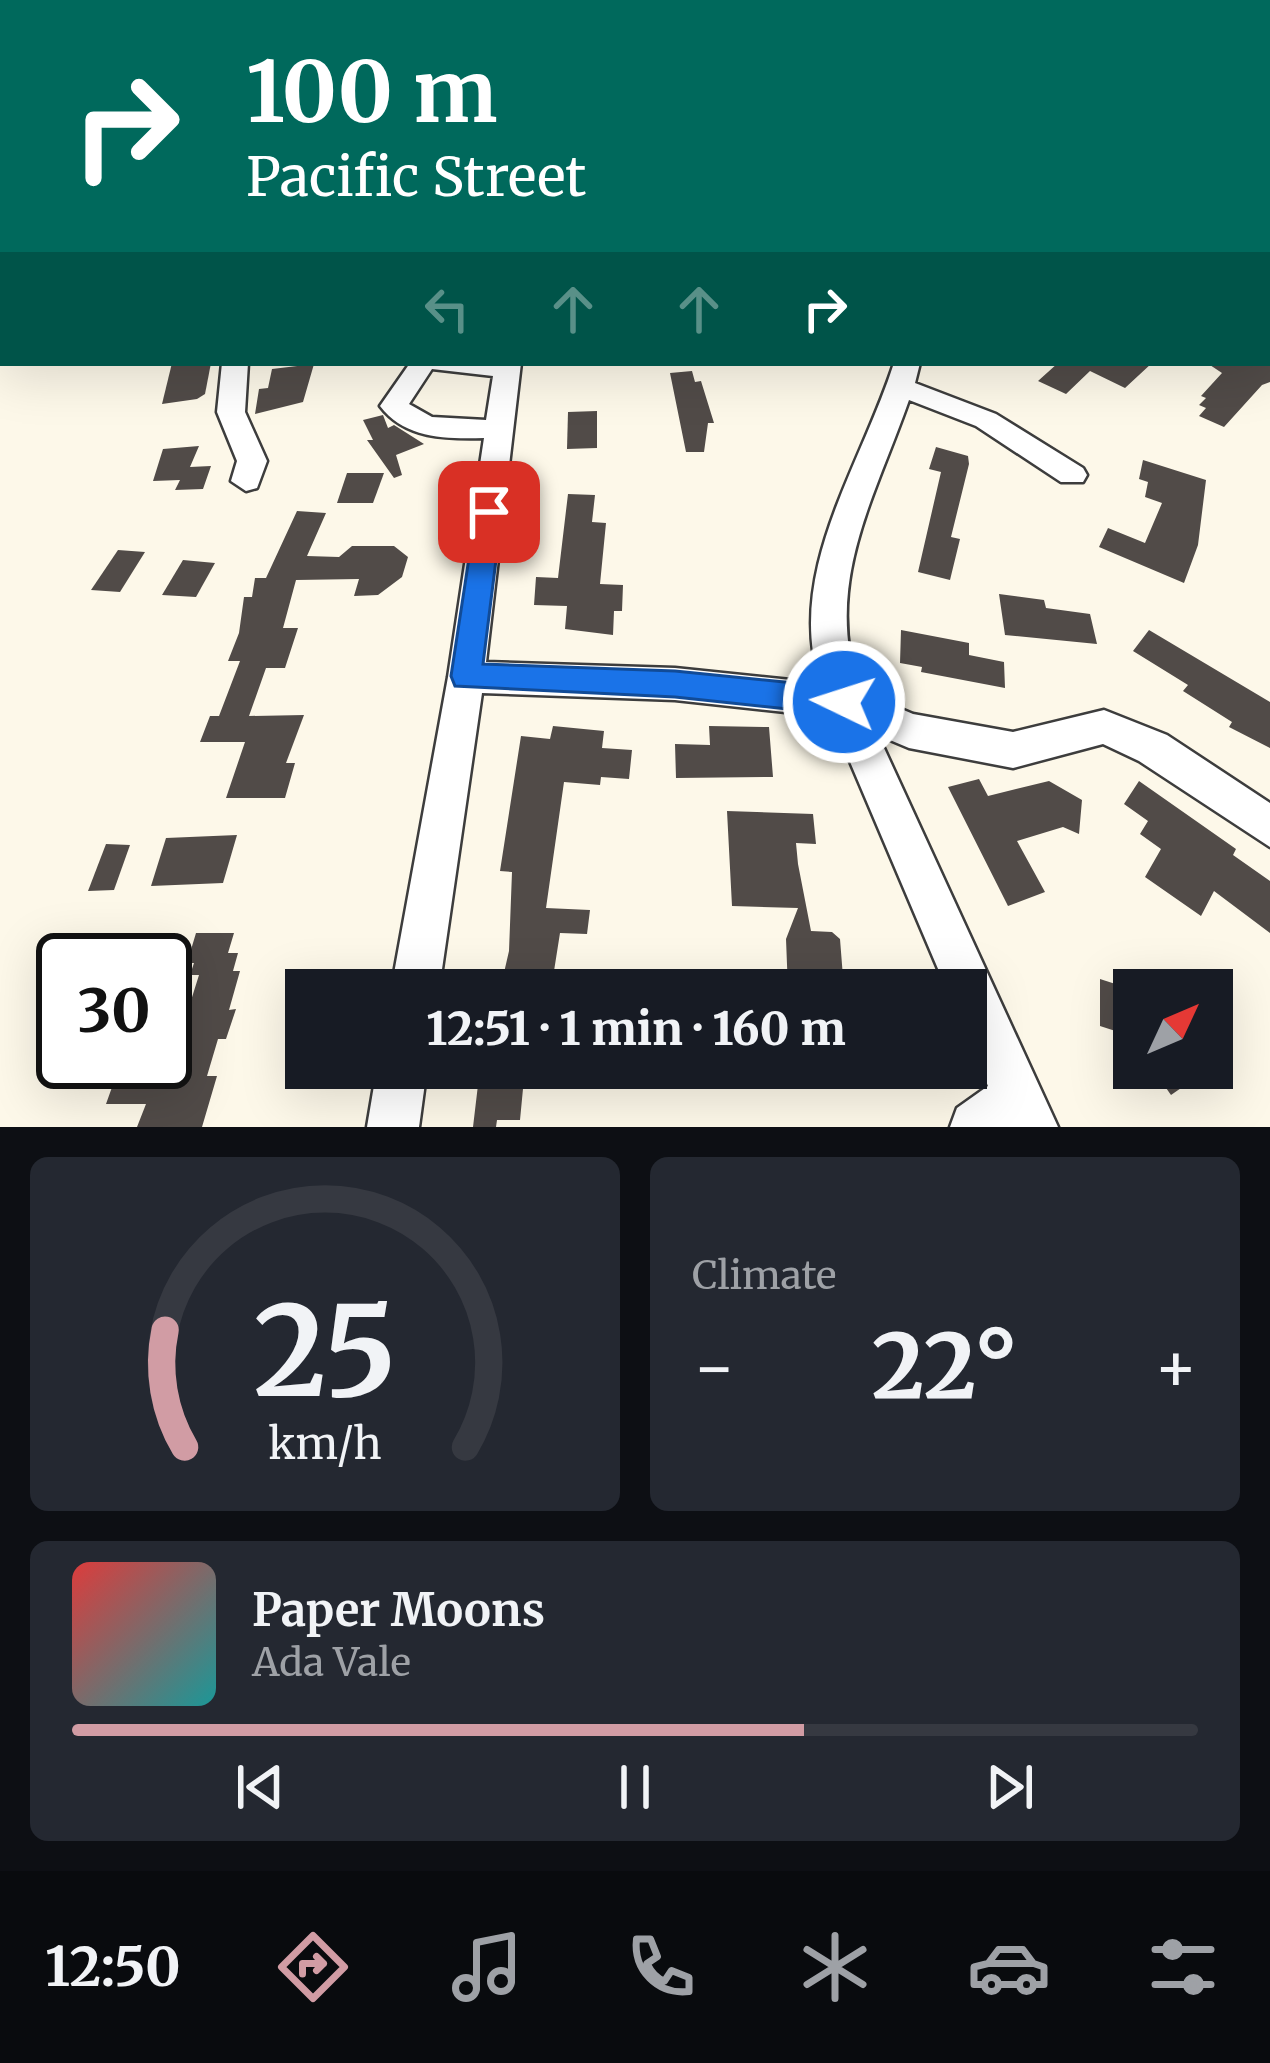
<!DOCTYPE html>
<html lang="en">
<head>
<meta charset="utf-8">
<style>
  body { margin:0; font-family:Merriweather,serif; background:#242831; color:#f1f3f6; height:100vh; display:flex; flex-direction:column; font-size:45px; white-space:nowrap }
  * { box-sizing:border-box; margin:0 }
  p { font-size:39px; color:#9ea1a6 }
  .icon { flex:none; width:66px; height:66px; fill:none; stroke:currentColor; stroke-width:2; stroke-linecap:round; stroke-linejoin:round }
  .map { position:relative; height:1127px; overflow:hidden }
  .drawer { display:flex; flex-direction:column; gap:30px; padding:30px; background:#0d0f14; flex:1 }
  .drawer>* { flex:none }
  .top-card { position:absolute; left:0px; top:0px; width:1272px; height:366px; box-shadow:0 12px 48px #0002; background:#00695c; color:#fff; overflow:hidden }
  .needle { width:78px; rotate:46deg }
  .buttons { position:absolute; left:1113px; top:969px; display:grid; gap:24px }
  .buttons a { display:grid; place-items:center; width:120px; height:120px; border-radius:0px; background:#171b24; box-shadow:0 12px 48px #0002; font-size:60px }
  .speed { position:absolute; left:36px; top:933px; display:flex; gap:24px; font-size:60px; font-weight:700; text-align:center }
  .speed>* { display:grid; place-content:center; width:156px; height:156px; border-radius:50%; background:#171b24; box-shadow:0 12px 48px #0002; line-height:1 }
  .speed .limit { border:6px solid #111; border-radius:18px; background:#fff; color:#111 }
  .pin { position:absolute; display:grid; place-items:center; width:102px; height:102px; color:#fff; margin:-51px; border-radius:24px; box-shadow:0 6px 18px #0006 }
  .me { position:absolute; width:132px; margin:-66px; rotate:274deg; stroke-linejoin:round; filter:drop-shadow(0 0 9px #0008) }
  .turn { display:flex; align-items:center; gap:42px; height:252px; padding:0 48px; font-size:54px }
  .turn .icon { width:156px; height:156px; stroke-width:2.5 }
  .turn b { display:block; font-size:84px; line-height:102px }
  .lanes { display:flex; align-items:center; height:114px; padding:0 48px; background:#0003; justify-content:center; gap:60px; direction:ltr }
  .lanes .off { opacity:.35 }
  .big { font-size:90px; font-weight:800; line-height:1.1 }
  .drawer .tile { flex:1; display:flex; flex-direction:column; justify-content:center; gap:18px; min-width:0; padding:0 42px; border-radius:18px; background:#242831 }
  .drawer .dial { align-items:center; gap:0 }
  .dial svg { height:312px; overflow:visible; fill:none; stroke:#363941; stroke-width:7; stroke-linecap:round; text-anchor:middle }
  .dial text { fill:#f1f3f6; stroke:none }
  .song { display:flex; align-items:center; gap:36px }
  .cover { width:144px; height:144px; border-radius:18px; background:linear-gradient(135deg,hsl(0 70% 55%),hsl(180 70% 35%)) }
  .played { height:12px; border-radius:6px; background:linear-gradient(90deg,#d19ca4 65%,#363941 65%) }
  .keys { display:flex; justify-content:space-around; direction:ltr }
  .heat { display:flex; justify-content:space-between; align-items:center; font-size:66px; direction:ltr }
  .drawer .tiles { flex:1; display:grid; gap:30px; grid-template-columns:1fr 1fr }
  .tile:last-child { grid-column:span 2 }
  .trip { position:absolute; left:285px; top:969px; width:702px; height:120px; border-radius:0px; background:#171b24; box-shadow:0 12px 48px #0002; font-weight:800; line-height:120px; text-align:center }
  .menu { display:flex; height:192px; justify-content:space-around; align-items:center; background:#090b0e; color:#9ea1a6 }
  .menu .icon { width:84px; height:84px }
  .menu .on { color:#d19ca4 }
  .menu b { font-size:54px; color:#f1f3f6 }
  .map>svg:first-child { display:block }
  .building { fill:#514b48 }
  .lines { fill:none; stroke-linecap:round; stroke-linejoin:round }
  .minor-casing { stroke:#3d3d3d; stroke-width:5 }
  .minor { fill:#fff; fill-rule:evenodd }
  .route { fill:#1a73e8; stroke:#114b97; stroke-width:3 }
</style>
</head>
<body>
<div class="map">
<svg width="1270" height="1127" viewBox="0 0 1270 1127">
  <rect width="100%" height="100%" fill="#fdf8e9"/>
  <g class="building">
    <path d="M172,363H211L205,394L197,399L162,404Z"/>
    <path d="M1058,363H1152L1125,388L1090,371L1066,394L1038,381Z"/>
    <path d="M1207,363H1270V382L1262,385L1224,427L1199,416L1206,408L1199,405L1206,398L1201,396L1222,373Z"/>
    <path d="M314,364L303,402L255,414L259,389L268,388L272,369Z"/>
    <path d="M692,371L695,382L701,381L714,423H708L704,452H686L670,373Z"/>
    <path d="M597,411V448L567,449L568,412Z"/>
    <path d="M383,415L388,428L394,425L424,444L396,455L402,475L394,478L367,440H373L363,420Z"/>
    <path d="M199,446L190,467L211,466L203,489L175,490L180,480L153,481L163,449Z"/>
    <path d="M936,447L968,456L969,464L951,537L960,539L950,580L918,572L941,472L929,469Z"/>
    <path d="M1143,460L1206,480L1198,545L1184,583L1099,547L1108,528L1145,543L1162,503L1145,497L1148,482L1139,479Z"/>
    <path d="M347,473H384L373,503H337Z"/>
    <path d="M568,494L595,495L592,522L606,523L600,584L623,585L622,611H614L613,635L565,629L567,606L534,605L536,577L558,578Z"/>
    <path d="M297,511L326,513L307,556L339,557L352,546H394L408,557L402,577L378,595L354,596L359,579L296,580L283,628H298L285,668H266L249,716L304,715L286,763H295L285,798H226L245,742H200L210,716H219L240,661H228L239,633L244,597H252L255,578H266Z"/>
    <path d="M118,550L145,552L120,592L91,590Z"/>
    <path d="M183,560L215,563L196,597L162,595Z"/>
    <path d="M999,594L1044,600L1046,608L1090,614L1097,644L1005,635Z"/>
    <path d="M901,630L969,643V655L1004,662L1005,688L921,672L922,667L900,663Z"/>
    <path d="M1149,630L1270,702V748L1229,727L1232,722L1183,691L1188,685L1133,651Z"/>
    <path d="M553,726L604,731L602,748L632,750L629,779L601,777L600,785L564,782L546,908L590,910L587,934L560,933L551,990H500L509,951L512,872L500,871L521,736L550,739Z"/>
    <path d="M709,726L769,727L773,777L676,778L675,744L710,745Z"/>
    <path d="M979,779L988,796L1049,781L1082,800L1079,834L1063,827L1017,841L1045,892L1008,906L948,787Z"/>
    <path d="M1139,781L1236,849L1233,855L1270,881V933L1214,891L1201,916L1145,877L1161,849L1140,834L1148,821L1124,804Z"/>
    <path d="M727,811L813,814L816,844L796,843L798,864L811,931L832,932L840,939L844,990H788L786,939L798,908L732,906Z"/>
    <path d="M237,835L223,883L151,886L166,838Z"/>
    <path d="M106,844L130,845L114,890L88,891Z"/>
    <path d="M196,933H234L228,953H238L233,971H240L229,1010L236,1009L226,1039H218L207,1076H217L202,1127H137L146,1104H106L121,1062H165V1030L171,1011L188,1010L199,975H190L194,963H187Z"/>
    <path d="M1100,979L1134,990V1037L1100,1026Z"/>
    <path d="M480,1068H525L520,1120H497L496,1127H473Z"/>
    <path d="M1152,1068H1210L1171,1095Z"/>
  </g>
  <g class="lines">
    <g class="minor-casing">
      <g id="minor">
        <path d="M93,0H112L91,3Z"/>
        <rect x="257" y="0" width="14" height="3"/>
        <path d="M326,0H340L341,3H327Z"/>
        <path d="M416,0H430L432,3H418Z"/>
        <path d="M498,0H512L514,3H500Z"/>
        <path d="M838,0H852L837,3Z"/>
        <path d="M965,0H980L982,3H967Z"/>
        <path d="M1028,0H1042L1044,3H1030Z"/>
        <path d="M1198,0H1219L1222,3H1201Z"/>
        <rect x="1269" y="11" width="1" height="9"/>
        <rect x="1269" y="90" width="1" height="10"/>
        <rect x="1269" y="165" width="1" height="12"/>
        <path d="M0,216H3L0,229Z"/>
        <path d="M222,363H248L245,412L267,461L257,488L246,491L231,481L237,461L217,412Z"/>
        <path d="M410,363H521L486,662L675,668L820,683C785,571 861,467 894,363H920L915,383L996,414L1083,468L1087,475L1083,482H1061L976,426L909,400C874,500 823,583 859,691L913,714L1013,732L1104,710L1167,735L1270,803V847L1139,761L1103,744L1013,768L909,748L878,735L1058,1127H950L957,1108L988,1086L966,1034V990H947L831,717L675,700L482,693L439,990H391L448,677L484,438C446,439 405,439 380,406ZM432,369L493,376L486,420L432,417L409,404Z"/>
        <path d="M377,1068H427L419,1127H367Z"/>
      </g>
    </g>
    <use href="#minor" class="minor"/>
  </g>
  <path class="route" d="M489,502L502,512L483,664L675,671L844,688L855,692L860,702L855,711L844,715L675,697L455,686L451,676L476,512Z"/>
</svg>
<div class="buttons">
<a><svg class="needle" viewBox="-14 -14 28 28"><path d="M0-13l5 13h-10z" fill="#e53935"/><path d="M0 13l5-13h-10z" fill="#9ea1a6"/></svg></a>
</div>
<div class="speed"><div class="limit">30</div></div>
<div class="pin" style="left:489px;top:512px;background:#d93025"><svg class="icon" aria-label="arrive" viewBox="0 0 24 24"><path d="M6 21V4h12l-3 4 3 4H6"/></svg></div>
<svg class="me" style="left:844px;top:702px" viewBox="-20 -20 40 40"><circle r="17" fill="#1a73e8" stroke="#fff" stroke-width="3"/><path d="M0-11L8 9 0 5-8 9z" fill="#fff"/></svg>
<div class="trip">12:51 · 1 min · 160 m</div>
<div class="top-card">
<div class="turn"><svg class="icon" aria-label="right" viewBox="0 0 24 24"><path d="M7 20v-9h11M14 6l5 5-5 5"/></svg><div><b>100 m</b>Pacific Street</div></div>
<div class="lanes"><svg class="icon off" aria-label="left" viewBox="0 0 24 24"><path d="M17 20v-9H6M10 6l-5 5 5 5"/></svg><svg class="icon off" aria-label="ahead" viewBox="0 0 24 24"><path d="M12 20V5M6 11l6-6 6 6"/></svg><svg class="icon off" aria-label="ahead" viewBox="0 0 24 24"><path d="M12 20V5M6 11l6-6 6 6"/></svg><svg class="icon" aria-label="right" viewBox="0 0 24 24"><path d="M7 20v-9h11M14 6l5 5-5 5"/></svg></div>
</div>
</div>
<section class="drawer">
<div class="tiles">
<div class="tile dial"><svg viewBox="0 0 100 80">
<path d="M14 69A42 42 0 1 1 86 69"/>
<path d="M14 69A42 42 0 0 1 9 39" stroke="#d19ca4"/>
<text x="50" y="56" font-size="32" font-weight="700">25</text>
<text x="50" y="72" font-size="11">km/h</text>
</svg></div>
<div class="tile"><p>Climate</p>
<div class="heat"><a>−</a><b class="big">22°</b><a>+</a></div>
</div>
<div class="tile">
<div class="song"><i class="cover"></i><div><b>Paper Moons</b><p>Ada Vale</p></div></div>
<div class="played"></div>
<div class="keys"><svg class="icon" aria-label="previous" viewBox="0 0 24 24"><path d="M18 5L8 12l10 7zM5 5v14"/></svg><svg class="icon" aria-label="pause" viewBox="0 0 24 24"><path d="M8 5v14M16 5v14"/></svg><svg class="icon" aria-label="next" viewBox="0 0 24 24"><path d="M6 5l10 7-10 7zM19 5v14"/></svg></div>
</div>
</div>
</section>
<nav class="menu">
<b>12:50</b>
<svg class="icon on" aria-label="directions" viewBox="0 0 24 24"><path d="M12 3l9 9-9 9-9-9zM9 14v-3h6M13 9l2 2-2 2"/></svg>
<svg class="icon" aria-label="music" viewBox="0 0 24 24"><path d="M9 18V5l10-2v13"/><circle cx="6" cy="18" r="3"/><circle cx="16" cy="16" r="3"/></svg>
<svg class="icon" aria-label="phone" viewBox="0 0 24 24"><path d="M5 4h4l2 5-3 2q2 4 5 5l2-3 5 2v4C11 20 4 13 5 4z"/></svg>
<svg class="icon" aria-label="climate" viewBox="0 0 24 24"><path d="M12 3v18M4 7l16 10M4 17L20 7"/></svg>
<svg class="icon" aria-label="car" viewBox="0 0 24 24"><path d="M5 17H2v-5l4-1 3-4h7l3 4 3 1v5h-3M9 17h6M6 11h13"/><circle cx="7" cy="17" r="2"/><circle cx="17" cy="17" r="2"/></svg>
<svg class="icon" aria-label="filters" viewBox="0 0 24 24"><path d="M4 7h16M4 17h16"/><circle cx="9" cy="7" r="2"/><circle cx="15" cy="17" r="2"/></svg>
</nav>
</body>
</html>
